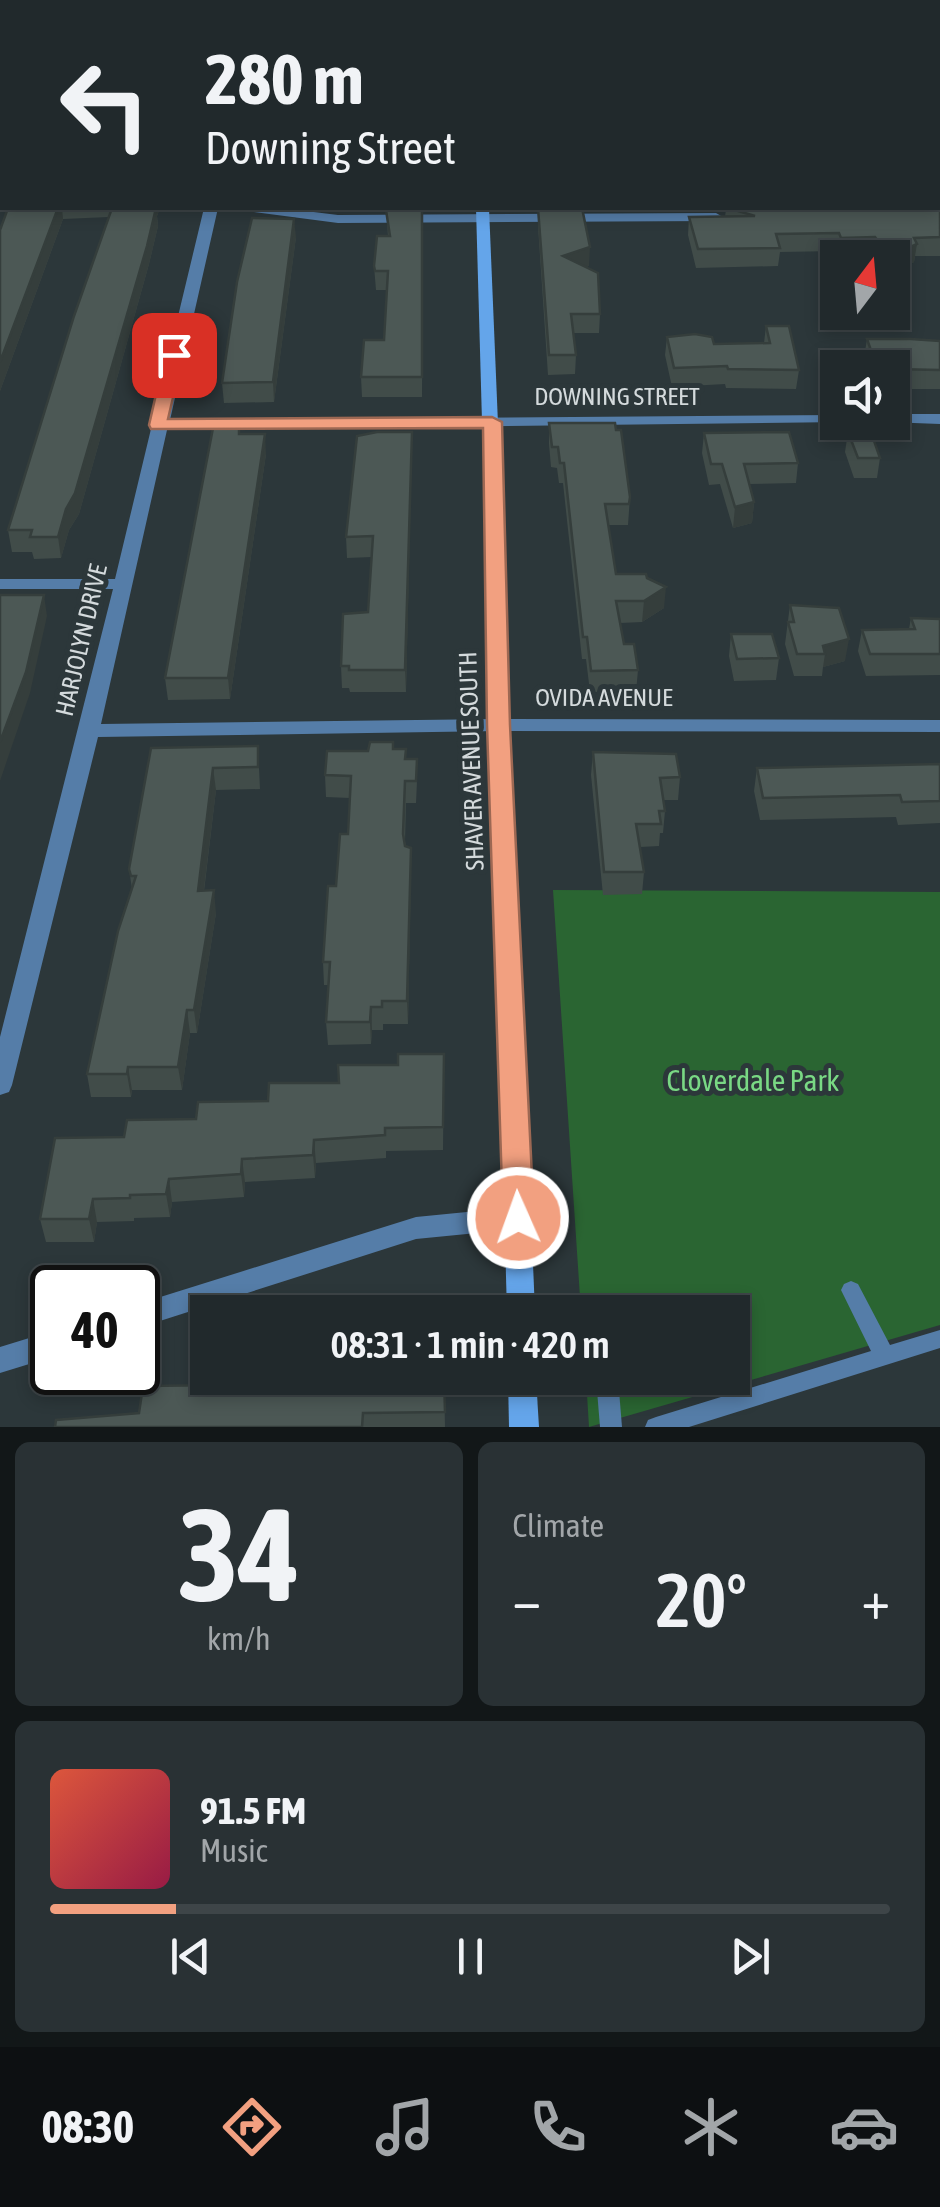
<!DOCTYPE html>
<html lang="en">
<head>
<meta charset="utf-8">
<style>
  body { margin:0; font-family:"Asap Condensed",sans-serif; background:#293134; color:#f1f3f6; height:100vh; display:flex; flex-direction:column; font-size:38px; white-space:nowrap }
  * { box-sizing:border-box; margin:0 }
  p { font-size:32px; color:#a2a6a9 }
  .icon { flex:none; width:55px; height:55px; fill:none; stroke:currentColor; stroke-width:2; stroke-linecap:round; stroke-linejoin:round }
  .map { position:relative; height:1427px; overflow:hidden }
  .drawer { display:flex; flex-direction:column; gap:15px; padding:15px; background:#121718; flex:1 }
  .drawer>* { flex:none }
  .guide { position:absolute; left:0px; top:0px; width:940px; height:210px; box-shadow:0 5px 15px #0003,0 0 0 2px #3e4548; background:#21292c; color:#f1f3f6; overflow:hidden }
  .needle { width:65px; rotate:16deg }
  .controls { position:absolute; left:820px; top:240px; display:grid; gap:20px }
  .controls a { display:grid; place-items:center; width:90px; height:90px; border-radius:0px; background:#21292c; box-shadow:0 5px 15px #0003,0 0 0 2px #3e4548; font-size:50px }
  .speed { position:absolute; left:30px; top:1265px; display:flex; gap:20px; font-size:50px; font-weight:700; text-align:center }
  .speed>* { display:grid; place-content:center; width:130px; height:130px; border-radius:50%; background:#21292c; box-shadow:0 5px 15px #0003,0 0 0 2px #3e4548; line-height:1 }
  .speed .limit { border:5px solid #111; border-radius:15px; background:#fff; color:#111 }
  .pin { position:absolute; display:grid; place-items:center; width:85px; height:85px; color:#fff; margin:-42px; border-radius:20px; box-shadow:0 5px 15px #0006 }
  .me { position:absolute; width:110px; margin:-55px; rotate:358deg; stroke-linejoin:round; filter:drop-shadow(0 0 8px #0008) }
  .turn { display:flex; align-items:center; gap:35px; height:210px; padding:0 40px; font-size:45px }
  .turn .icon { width:130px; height:130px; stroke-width:2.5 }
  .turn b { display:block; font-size:70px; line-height:85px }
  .big { font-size:75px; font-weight:600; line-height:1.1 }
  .drawer .card { flex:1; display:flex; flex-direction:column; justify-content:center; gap:15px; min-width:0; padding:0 35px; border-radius:15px; background:#293134 }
  .drawer .dial { align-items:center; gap:0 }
  .dial b { font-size:130px; line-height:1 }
  .song { display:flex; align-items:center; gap:30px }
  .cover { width:120px; height:120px; border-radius:15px; background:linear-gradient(135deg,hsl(10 70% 55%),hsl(340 70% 35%)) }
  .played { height:10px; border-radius:5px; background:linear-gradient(90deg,#f2a080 15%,#3e4548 15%) }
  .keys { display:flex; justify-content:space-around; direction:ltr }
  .heat { display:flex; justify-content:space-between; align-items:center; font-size:55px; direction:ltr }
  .drawer .tiles { flex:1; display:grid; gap:15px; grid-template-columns:1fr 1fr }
  .card:last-child { grid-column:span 2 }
  .trip { position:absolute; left:190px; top:1295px; width:560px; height:100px; border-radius:0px; background:#21292c; box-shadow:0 5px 15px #0003,0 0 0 2px #3e4548; font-weight:600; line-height:100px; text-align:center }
  .dock { display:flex; height:160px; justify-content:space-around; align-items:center; background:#0d1012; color:#a2a6a9 }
  .dock .icon { width:70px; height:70px }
  .dock .active { color:#f2a080 }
  .dock b { font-size:45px; color:#f1f3f6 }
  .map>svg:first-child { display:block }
  .green { fill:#2a6532 }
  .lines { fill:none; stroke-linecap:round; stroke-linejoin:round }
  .lane { fill:#557da8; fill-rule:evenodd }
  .street { fill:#557da8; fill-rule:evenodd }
  .secondary { fill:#64a5ea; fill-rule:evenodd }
  .wall { fill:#414c49 }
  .shaded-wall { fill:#353e3c }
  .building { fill:#4c5855; stroke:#353e3c; stroke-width:2.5 }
  .route { fill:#f2a080; stroke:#9d6853; stroke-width:2.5 }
  .labels { text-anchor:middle; stroke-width:10; stroke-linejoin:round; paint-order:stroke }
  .street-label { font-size:25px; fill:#d4dadc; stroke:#2c373a }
  .near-park-label { font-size:30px; fill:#79d884; stroke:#2c373a }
</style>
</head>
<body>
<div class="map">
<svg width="940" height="1427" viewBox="0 0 940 1427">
  <rect width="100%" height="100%" fill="#2c373a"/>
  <path class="green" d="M553,890L940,892V1325L589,1427L586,1378H732V1312H581Z"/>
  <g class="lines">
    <g class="lane">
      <path d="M851,1281L858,1284L890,1345L940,1330V1348L689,1427H645L648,1420L656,1417L871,1351L841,1290L844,1284Z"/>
      <path d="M596,1378H618L622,1427H600Z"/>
    </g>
    <g class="street">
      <rect x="0" y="86" width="2" height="6"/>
      <path d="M2,126V140L0,141V127Z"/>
      <rect x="0" y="188" width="2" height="8"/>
      <path d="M204,208H218L170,420L838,415V422H844L167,430L101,724L498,719L940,720V732L498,731L98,737L12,1085L9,1092L0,1095V1037L113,589H0V579H115Z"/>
      <path d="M247,208H281L338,215L716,213L723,217L716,221L338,223L254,212Z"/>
      <path d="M892,414H940V424L887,422H892Z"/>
      <path d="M518,1207L527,1210L531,1218L527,1226L518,1229L416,1239L138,1328V1304L416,1217Z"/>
      <path d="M52,1331V1357L0,1373V1347Z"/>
    </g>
    <g class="secondary">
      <path d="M476,208H489L535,1312H507Z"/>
      <path d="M508,1378H536L539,1427H509Z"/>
    </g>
  </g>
  <g class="wall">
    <path d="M0,0L2,2V74H0Z"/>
    <path d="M554,0H940V22H938V2Z"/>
    <path d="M938,162H940V256H915L914,262L901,269L892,268V258L838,256L836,251L780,252L778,266L696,268L688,235L689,217H725L726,209L679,210L673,208H938Z"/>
    <path d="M8,208H160L157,216L158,226L149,264L79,514L69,530L61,558L34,559L32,552H12L8,530L109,217L63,219L0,391V230Z"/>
    <path d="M386,208H423L422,397H362L361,377L384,340L387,290H376L374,266L388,236Z"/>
    <path d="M537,208H578L589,266L585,267L600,314L599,333H573L576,355L575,374L548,375L538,226V211Z"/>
    <path d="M296,237L274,402L224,403L222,383Z"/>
    <path d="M766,326L799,370L796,389L726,388L725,384L672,387L665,355L667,337L714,344L764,343Z"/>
    <path d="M867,339L940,341V389H892V368H867L864,358Z"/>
    <path d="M549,423L630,497L628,525H609L616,574L647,578L664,608L642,622L620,623L624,644L638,670L636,692H590L586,659H582L563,483H559L557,468L551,467L549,444Z"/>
    <path d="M412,432L406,692H350L349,688H342L341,666L368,612L372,557L347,558L346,537Z"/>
    <path d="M848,432L880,458L877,478H854L845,452Z"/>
    <path d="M704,433L798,463L796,483L749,484L754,502L752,523L733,528L720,484L709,485L702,453Z"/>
    <path d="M240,434L266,454L230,699L168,700L165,678Z"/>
    <path d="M790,605L845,661L823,667L822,676H794L785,644Z"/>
    <path d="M911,618L940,619V675L866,676L858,651L862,630L909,629Z"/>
    <path d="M731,634L779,658L776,680L734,681L729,656Z"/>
    <path d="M258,746L260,789L216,790L204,891L216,913L197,1033H190L182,1090H132L131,1097H91L87,1074L132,889L129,869L151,748Z"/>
    <path d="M393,749L406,759L417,781L416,803H406L405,841L411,871L408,1024H383V1030H372L371,1044L328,1045L326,1022L329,985H324L323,962L336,886L348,834L350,798L326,797L325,775Z"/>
    <path d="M593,752L680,777L678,800H663L665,811L663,833H660L659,846L640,847L644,872L642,894L603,895L591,775Z"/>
    <path d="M940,764V823L898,825L896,817L760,820L754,791L757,768Z"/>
    <path d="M444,1054L443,1150L386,1151V1158L316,1163L315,1178L245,1182L244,1197L172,1202L170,1217L134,1218V1221L97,1222L94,1242H46L40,1219L124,1137L339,1083Z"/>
    <path d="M444,1378L445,1427H55L139,1413L225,1385Z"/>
  </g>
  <g class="shaded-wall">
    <path d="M58,208H62L63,219L0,391V362Z"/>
    <path d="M152,208H160L157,216L158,226L149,264L79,514L69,530L61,558L58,537Z"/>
    <path d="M294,219L296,237L274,402L273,382Z"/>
    <path d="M917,244L914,262L901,269L904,250Z"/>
    <path d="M590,247L589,266L562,274L563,256Z"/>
    <path d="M412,432V452L406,692L405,670Z"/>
    <path d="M265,434L266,454L230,699L228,678Z"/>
    <path d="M754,502L752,523L733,528L735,507Z"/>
    <path d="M666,587L664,608L642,622L644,601Z"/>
    <path d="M44,595L47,616L30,693L0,781V742Z"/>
    <path d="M849,639L845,661L823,667L825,654L823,646Z"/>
    <path d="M213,768L216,790L201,913L198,891Z"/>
    <path d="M411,848V871L408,1024L407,1001Z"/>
    <path d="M214,890L216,913L197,1033L194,1010Z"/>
    <path d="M371,1007L372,1030L371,1044L370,1022Z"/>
    <path d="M187,1010L190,1033L182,1090L178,1067Z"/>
    <path d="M128,1067L132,1090L131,1097L127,1074Z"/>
    <path d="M314,1140L316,1163L315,1178L313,1155Z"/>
    <path d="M242,1159L245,1182L244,1197L241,1174Z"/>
    <path d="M169,1179L172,1202L170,1217L166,1194Z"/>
    <path d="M93,1199L97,1222L94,1242L89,1219Z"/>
  </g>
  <g class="building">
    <path d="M0,0H336V2H2V58H0Z"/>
    <rect x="369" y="0" width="81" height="2"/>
    <path d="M557,0H940V6L938,7V2H515Z"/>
    <rect x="938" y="162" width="2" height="28"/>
    <path d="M938,205H940V237L914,238L917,244L904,250L884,249L875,237L841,238L839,233L776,234L780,248L698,249L689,217L755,216L728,208H938Z"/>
    <path d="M8,208H58L0,362V230Z"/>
    <path d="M112,208H156L147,246L75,493L66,509L58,537H30L32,530H8L74,316Z"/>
    <path d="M538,208H582L590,247L563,256L598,273L600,314H571L576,355H549Z"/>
    <path d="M422,209V377H361L364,340H384L388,271H375L374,266L377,236H390L386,210Z"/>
    <path d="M252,218L294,219L273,382L222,383L237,282Z"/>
    <path d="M766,326H789L799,370L728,369L727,366L674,368L667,337L695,334L712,337L714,344L770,343Z"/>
    <path d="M867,339H911L940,341V370L892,369V368H877Z"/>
    <path d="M549,423H615L616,430H621L630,497L629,504H605L616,574H646L647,578L666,587L644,601H616L624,644H634L638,670L591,671L587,637H583L564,463H560L558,447H552Z"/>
    <path d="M213,428H239V434H265L228,678H165Z"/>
    <path d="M377,432H412L405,670H349V666H341L343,614L368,612L373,536L346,537L357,436Z"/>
    <path d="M789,432L798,463L744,464L754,502L735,507L722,464H711L704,433Z"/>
    <path d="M848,432H871L880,458H858Z"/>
    <path d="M0,595H44L26,672L0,742Z"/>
    <path d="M790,605L839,608L849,639L823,646L825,654H797L788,622H794Z"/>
    <path d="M911,618L940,619V654H870L862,630L915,629Z"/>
    <path d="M731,634H772L779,658L737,659Z"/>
    <path d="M370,742H393V749H406L405,759H417L416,781H405L403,834L405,846L411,848L407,1001H382V1007H371L370,1022H326L330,962H323L328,886H336L340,834H348L351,776L325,775L327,751H368Z"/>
    <path d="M258,746V767L213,768L198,891L214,890L194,1010H187L178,1067H128L127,1074H87L118,931L136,876H131L129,869L151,748Z"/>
    <path d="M593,752L676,754L680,777L660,778L665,811H659L661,824H636L644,872H604Z"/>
    <path d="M940,764V801L902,802L900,795L763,798L757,768Z"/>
    <path d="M398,1054H444L443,1127L385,1128V1135L314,1140L313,1155L242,1159L241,1174L169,1179L166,1194L130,1195V1198L93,1199L89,1219H40L55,1138L124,1137L127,1120L196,1119L198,1102L268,1101L269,1083H339L338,1065H398Z"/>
    <path d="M226,1378H444L445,1412L363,1413L362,1427H55L56,1420L139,1413L143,1386L225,1385Z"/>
  </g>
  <path class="route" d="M174,350L183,355L168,419L492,417L502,422L510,725L534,1218L529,1227L518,1231L508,1227L503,1218L487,725L483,428L151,429L149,425L165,355Z"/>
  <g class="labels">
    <g class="street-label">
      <text x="617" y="405">DOWNING STREET</text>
      <text transform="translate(81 640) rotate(-77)" y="9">HARJOLYN DRIVE</text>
      <text x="604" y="706">OVIDA AVENUE</text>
      <text transform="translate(471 761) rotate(-92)" y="9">SHAVER AVENUE SOUTH</text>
    </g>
    <g class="near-park-label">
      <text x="753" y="1091">Cloverdale Park</text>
    </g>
  </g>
</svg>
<div class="controls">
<a><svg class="needle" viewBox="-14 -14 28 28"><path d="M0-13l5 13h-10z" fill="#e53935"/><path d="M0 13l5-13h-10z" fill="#a2a6a9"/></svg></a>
<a><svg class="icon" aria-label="sound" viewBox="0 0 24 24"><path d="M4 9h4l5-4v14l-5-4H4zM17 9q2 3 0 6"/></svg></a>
</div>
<div class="speed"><div class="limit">40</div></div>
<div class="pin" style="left:174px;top:355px;background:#d93025"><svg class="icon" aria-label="arrive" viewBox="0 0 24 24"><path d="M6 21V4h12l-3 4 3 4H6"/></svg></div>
<svg class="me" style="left:518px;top:1218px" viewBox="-20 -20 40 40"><circle r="17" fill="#f2a080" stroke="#fff" stroke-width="3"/><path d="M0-11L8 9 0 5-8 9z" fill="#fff"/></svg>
<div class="trip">08:31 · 1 min · 420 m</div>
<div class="guide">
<div class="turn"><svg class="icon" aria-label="left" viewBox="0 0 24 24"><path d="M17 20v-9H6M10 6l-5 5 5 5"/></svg><div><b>280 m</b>Downing Street</div></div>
</div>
</div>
<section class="drawer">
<div class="tiles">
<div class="card dial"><b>34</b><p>km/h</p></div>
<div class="card"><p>Climate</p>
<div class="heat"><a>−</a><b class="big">20°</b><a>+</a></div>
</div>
<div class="card">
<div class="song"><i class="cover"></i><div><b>91.5 FM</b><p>Music</p></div></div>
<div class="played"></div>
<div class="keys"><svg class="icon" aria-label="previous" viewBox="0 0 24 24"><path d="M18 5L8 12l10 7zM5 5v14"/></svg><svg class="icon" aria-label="pause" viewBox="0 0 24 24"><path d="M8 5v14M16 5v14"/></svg><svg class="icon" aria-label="next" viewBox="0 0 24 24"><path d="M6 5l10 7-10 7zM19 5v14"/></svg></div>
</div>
</div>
</section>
<nav class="dock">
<b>08:30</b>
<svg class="icon active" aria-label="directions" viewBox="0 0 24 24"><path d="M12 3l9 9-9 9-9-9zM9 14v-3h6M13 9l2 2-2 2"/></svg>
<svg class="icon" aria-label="music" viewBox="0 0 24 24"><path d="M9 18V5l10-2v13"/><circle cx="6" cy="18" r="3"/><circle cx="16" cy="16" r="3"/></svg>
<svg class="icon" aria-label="phone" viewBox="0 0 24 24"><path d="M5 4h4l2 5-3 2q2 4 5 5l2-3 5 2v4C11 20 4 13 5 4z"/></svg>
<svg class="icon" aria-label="climate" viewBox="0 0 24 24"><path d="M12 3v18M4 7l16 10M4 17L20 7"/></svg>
<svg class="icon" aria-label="car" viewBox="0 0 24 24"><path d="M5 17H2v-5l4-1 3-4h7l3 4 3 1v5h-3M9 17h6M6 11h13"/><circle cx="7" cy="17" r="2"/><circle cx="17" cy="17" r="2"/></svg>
</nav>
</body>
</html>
